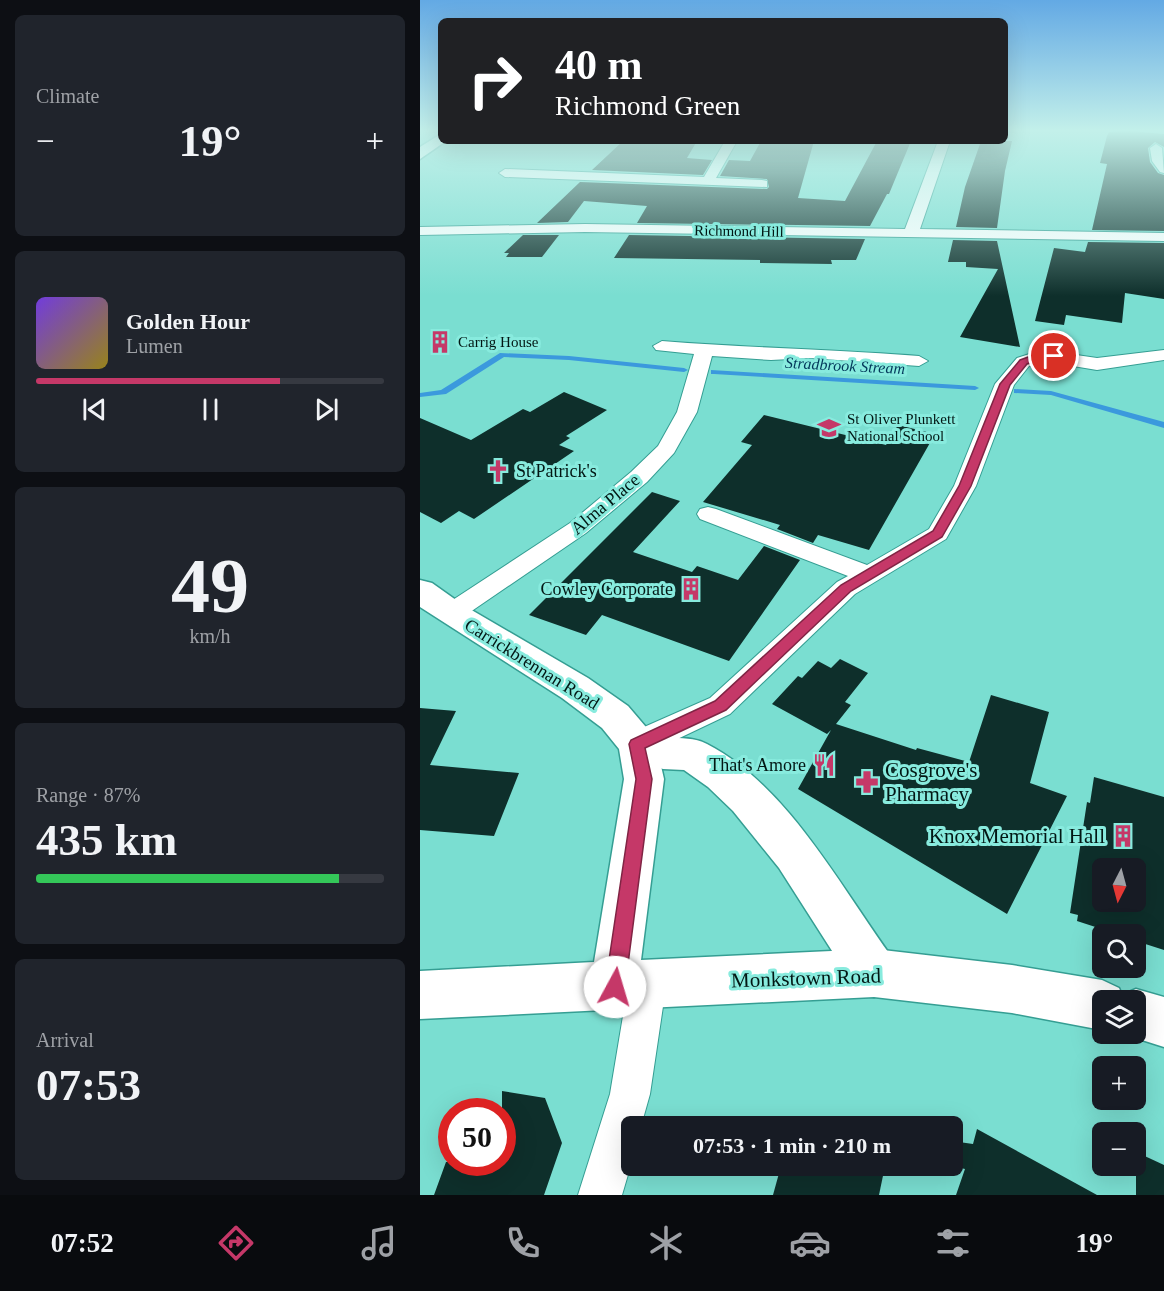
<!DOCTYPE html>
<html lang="en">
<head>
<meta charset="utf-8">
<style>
  body { margin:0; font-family:Georgia,serif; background:#20242c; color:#f1f3f6; height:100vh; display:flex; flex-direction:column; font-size:22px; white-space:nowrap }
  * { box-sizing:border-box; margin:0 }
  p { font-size:20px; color:#9ea1a6 }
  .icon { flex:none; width:33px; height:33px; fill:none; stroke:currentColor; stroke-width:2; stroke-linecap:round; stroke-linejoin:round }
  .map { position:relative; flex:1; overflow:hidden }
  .details { display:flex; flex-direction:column; gap:15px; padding:15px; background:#0d0f14; width:420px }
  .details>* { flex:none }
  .guide { position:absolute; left:18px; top:18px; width:570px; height:126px; border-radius:9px; box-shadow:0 6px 24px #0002; background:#202124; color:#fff; overflow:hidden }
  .needle { width:39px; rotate:186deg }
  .tools { position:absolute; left:672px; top:858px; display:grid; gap:12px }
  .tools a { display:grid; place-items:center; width:54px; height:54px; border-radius:9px; background:#171b24; box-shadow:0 6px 24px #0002; font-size:30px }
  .speed { position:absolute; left:18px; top:1098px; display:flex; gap:12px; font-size:30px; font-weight:700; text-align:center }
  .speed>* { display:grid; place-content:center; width:78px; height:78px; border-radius:50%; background:#171b24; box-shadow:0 6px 24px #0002; line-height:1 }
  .speed .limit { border:9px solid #d22; background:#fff; color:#111 }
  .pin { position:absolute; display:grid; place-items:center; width:51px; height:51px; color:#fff; margin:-26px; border:3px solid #fff; border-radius:50%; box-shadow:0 2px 6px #0007 }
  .me { position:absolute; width:66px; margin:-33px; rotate:6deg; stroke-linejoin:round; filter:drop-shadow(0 0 4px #0008) }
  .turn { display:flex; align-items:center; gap:21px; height:126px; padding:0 18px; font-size:27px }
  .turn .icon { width:78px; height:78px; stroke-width:2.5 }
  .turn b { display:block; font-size:42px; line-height:51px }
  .big { font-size:45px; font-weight:700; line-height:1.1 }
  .details .widget { flex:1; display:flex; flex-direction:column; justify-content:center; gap:9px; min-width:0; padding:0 21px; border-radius:9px; background:#20242c }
  .details .dial { align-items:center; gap:0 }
  .dial b { font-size:78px; line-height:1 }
  .song { display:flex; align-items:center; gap:18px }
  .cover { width:72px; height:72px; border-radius:9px; background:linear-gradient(135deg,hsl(260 70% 55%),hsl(50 70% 35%)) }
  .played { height:6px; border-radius:3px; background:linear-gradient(90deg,#c53868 70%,#363941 70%) }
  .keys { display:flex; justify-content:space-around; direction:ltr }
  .heat { display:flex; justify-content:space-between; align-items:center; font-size:33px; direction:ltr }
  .charge { height:9px; border-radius:4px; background:linear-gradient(90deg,#34c759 87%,#363941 0) }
  .trip { position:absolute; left:201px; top:1116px; width:342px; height:60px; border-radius:9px; background:#171b24; box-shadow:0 6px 24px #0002; font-weight:700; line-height:60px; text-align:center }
  .tabs { display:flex; height:96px; justify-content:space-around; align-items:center; background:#090b0e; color:#9ea1a6 }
  .tabs .icon { width:42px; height:42px }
  .tabs .current { color:#c53868 }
  .tabs b { font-size:27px; color:#f1f3f6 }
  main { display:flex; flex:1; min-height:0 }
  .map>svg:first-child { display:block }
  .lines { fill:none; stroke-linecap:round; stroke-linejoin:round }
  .stream { fill:#3b99dd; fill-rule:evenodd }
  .building { fill:#0e2f2b; fill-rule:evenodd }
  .minor-casing { stroke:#359e93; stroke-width:2 }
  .tertiary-casing { stroke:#359e93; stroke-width:3 }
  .secondary-casing { stroke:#359e93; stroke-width:3 }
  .minor { fill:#fff; fill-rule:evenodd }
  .tertiary { fill:#fff; fill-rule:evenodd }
  .secondary { fill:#fff; fill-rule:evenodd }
  .route { fill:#c53868; stroke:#802444; stroke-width:1.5 }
  .labels { text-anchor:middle; stroke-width:6; stroke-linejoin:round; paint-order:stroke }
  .far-street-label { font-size:15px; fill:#021714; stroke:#88ebde }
  .far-poi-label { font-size:15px; fill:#021714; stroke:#88ebde; text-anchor:start }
  .far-water-label { font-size:16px; font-style:italic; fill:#03385a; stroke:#88ebde }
  .poi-label { font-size:18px; fill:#021714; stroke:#88ebde; text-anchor:end }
  .street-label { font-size:18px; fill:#021714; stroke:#88ebde }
  .near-poi-label { font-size:21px; fill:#021714; stroke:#88ebde; text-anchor:start }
  .near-street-label { font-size:21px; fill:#021714; stroke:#88ebde }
</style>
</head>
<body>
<main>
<section class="details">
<div class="widget"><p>Climate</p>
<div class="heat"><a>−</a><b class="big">19°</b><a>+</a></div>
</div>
<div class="widget">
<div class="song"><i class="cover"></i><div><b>Golden Hour</b><p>Lumen</p></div></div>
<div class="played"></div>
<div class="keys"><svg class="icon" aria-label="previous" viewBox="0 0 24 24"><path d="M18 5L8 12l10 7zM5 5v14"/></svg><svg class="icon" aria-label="pause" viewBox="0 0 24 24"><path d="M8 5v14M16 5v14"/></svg><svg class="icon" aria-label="next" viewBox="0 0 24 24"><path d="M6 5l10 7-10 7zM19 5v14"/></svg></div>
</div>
<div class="widget dial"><b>49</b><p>km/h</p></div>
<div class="widget"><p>Range · 87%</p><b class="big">435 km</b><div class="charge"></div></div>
<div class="widget"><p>Arrival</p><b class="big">07:53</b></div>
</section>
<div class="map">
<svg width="744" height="1195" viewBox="0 0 744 1195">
  <rect width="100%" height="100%" fill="#7aded1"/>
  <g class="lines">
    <g class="stream">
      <path d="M80,353L149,356L264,368L268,370L264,372L149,360L84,357L26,394L0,397V393L21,390Z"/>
      <path d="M291,370L555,386L559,388L555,390L294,374H291Z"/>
      <path d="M594,389L631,391L744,422V428L631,395L594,393Z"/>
    </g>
  </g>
  <g class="building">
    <path d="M710,131L744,134V147L735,142L728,148L730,162L738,173L744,175V231L672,230L687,164L680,163L687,136L689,132Z"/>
    <path d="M203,141H277L267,158L292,160L283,175L172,170Z"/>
    <path d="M341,141H394L378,198L425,201L457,141H491L469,194H467L450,226L217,223L227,206L164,201L148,222L117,223L160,182L347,189L349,187L347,179L300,176L309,160L330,161Z"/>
    <path d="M561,141H592L585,171L577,228L536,227L545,187Z"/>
    <path d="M103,235H139L122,257H86L89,253H84Z"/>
    <path d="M209,235L445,239L436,260H411L412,264L340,263V260L194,258Z"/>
    <path d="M533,240L577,241L600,347L540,337L578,269L546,267V262H528Z"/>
    <path d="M668,242L744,243V299L705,293L702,323L646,315L644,325L615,321L634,248L665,252Z"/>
    <path d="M144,392L187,410L146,436L150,438L139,445L154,451L54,519L39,511L21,523L0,512V418L51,440L103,409L110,412Z"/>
    <path d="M344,415L466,445L478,425L515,434L449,550L398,535L393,543L357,529L360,525L283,502L332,445L321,442Z"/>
    <path d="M232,492L260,501L213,552L272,572L277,566L318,580L344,546L380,560L309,661L182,615L166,635L109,615Z"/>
    <path d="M420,659L448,673L425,702L431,705L416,724L496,750L497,748L549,762L571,695L629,712L610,783L647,796L587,914L378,789L411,730L407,734L352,704L378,676L382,678L398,661L411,668Z"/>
    <path d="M0,708L36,711L10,765L99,773L74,836L0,830Z"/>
    <path d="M674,777L744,797V950L716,941V934H697L657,921L658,915L650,913L667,802L670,803ZM682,868H716V902H682Z"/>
    <path d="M82,1091L125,1098L142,1143L124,1195H14L26,1162H82Z"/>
    <path d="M376,1116L405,1126H373Z"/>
    <path d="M557,1129L677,1195H536L545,1169L532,1166V1141L553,1144Z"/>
    <path d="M716,1152L744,1165V1195H716Z"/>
    <path d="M361,1166H465L459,1195H353Z"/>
  </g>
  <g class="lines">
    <g class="minor-casing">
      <g id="minor">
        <path d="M305,141H317L296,178L342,180L347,181V187L85,177L79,173L85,169L284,177Z"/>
        <path d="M518,141H530L500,229L744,233V241L165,232L0,235V227L165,224L485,229Z"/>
        <path d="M736,144L742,148L744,173L740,172L732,161L730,148Z"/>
        <path d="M242,341C328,348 413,349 499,356L508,361L499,366L390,358L351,360L292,356L277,412L254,453L227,482L166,533L40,619L31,622L22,619L18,613L22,607L150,523L211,472L238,446L257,412L274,354L236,350L233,346Z"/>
        <path d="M622,350L677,358L744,350V360L677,370L623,361L609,366L594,385L556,486L526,539L435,594L310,714L228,753L217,756L206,753L202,744L206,735L290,698L417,582L428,576L280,519L277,514L280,509L288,507L296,509L447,565L509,529L534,486L575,384L597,358Z"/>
        <path d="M227,967L240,973L246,986L230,1094L221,1126H212V1161L202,1195H158L190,1094L208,986L214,973Z"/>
      </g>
    </g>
    <g class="tertiary-casing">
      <path id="tertiary" d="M217,728C227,732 237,736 248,737C262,739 274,737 287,744C367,785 420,886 471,956L478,973L471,990L454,997L437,990L359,868L313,811L288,787L264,770L243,769L203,755L198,744L203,733Z"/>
    </g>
    <g class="secondary-casing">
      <g id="secondary">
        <path d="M21,134V141H26L0,159V147Z"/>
        <path d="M0,580L12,583L43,605L168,678L208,706L231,733L236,744L244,779L221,960L454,949L592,965L682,980L699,988L702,995L716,989L744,997V1047L703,1034H716V1000H682V1030L592,1013L454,997L0,1019V971L174,962L204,779L199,749L182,728L142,698L0,607Z"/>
      </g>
    </g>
    <use href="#minor" class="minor"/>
    <use href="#tertiary" class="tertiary"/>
    <use href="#secondary" class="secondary"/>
  </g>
  <linearGradient id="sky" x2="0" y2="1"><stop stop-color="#63a9e4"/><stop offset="0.44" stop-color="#c3f0ea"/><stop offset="1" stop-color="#c3f0ea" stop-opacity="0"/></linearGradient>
  <rect width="744" height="296" fill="url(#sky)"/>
  <path class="route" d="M622,352L639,356L607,364L590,385L551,486L522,537L431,591L306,710L225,748L232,779L205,987L202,994L195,997L187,994L185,987L216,779L209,744L211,740L295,701L421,585L513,531L539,486L580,384L600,360Z"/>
  <defs>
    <g id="building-bare" transform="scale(1.8)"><path d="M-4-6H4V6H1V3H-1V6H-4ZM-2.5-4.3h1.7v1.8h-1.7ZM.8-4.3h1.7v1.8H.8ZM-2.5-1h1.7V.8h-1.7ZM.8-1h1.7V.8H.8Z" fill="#c53868" stroke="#88ebde" stroke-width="2.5" paint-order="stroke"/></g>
    <g id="school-bare" transform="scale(1.8)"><path d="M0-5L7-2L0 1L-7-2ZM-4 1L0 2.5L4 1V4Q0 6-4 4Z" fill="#c53868" stroke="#88ebde" stroke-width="2.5" paint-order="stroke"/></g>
    <g id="church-bare" transform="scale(1.8)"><path d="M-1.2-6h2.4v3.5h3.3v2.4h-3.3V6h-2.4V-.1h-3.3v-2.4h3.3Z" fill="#c53868" stroke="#88ebde" stroke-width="2.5" paint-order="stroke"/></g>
    <g id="restaurant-bare" transform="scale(1.8)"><path d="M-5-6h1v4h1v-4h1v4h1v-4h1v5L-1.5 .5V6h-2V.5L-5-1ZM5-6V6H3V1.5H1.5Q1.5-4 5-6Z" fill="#c53868" stroke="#88ebde" stroke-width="2.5" paint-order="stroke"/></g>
    <g id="pharmacy-bare" transform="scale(1.8)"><path d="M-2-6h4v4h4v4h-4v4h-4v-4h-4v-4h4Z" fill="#c53868" stroke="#88ebde" stroke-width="2.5" paint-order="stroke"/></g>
  </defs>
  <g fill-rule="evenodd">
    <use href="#building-bare" x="20" y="342"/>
    <use href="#school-bare" x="409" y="428"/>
    <use href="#church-bare" x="78" y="471"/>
    <use href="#building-bare" x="271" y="589"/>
    <use href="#restaurant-bare" x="404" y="765"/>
    <use href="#pharmacy-bare" x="447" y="782"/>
    <use href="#building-bare" x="703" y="836"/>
  </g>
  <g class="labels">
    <g class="far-street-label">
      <text transform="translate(319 231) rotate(1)" y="5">Richmond Hill</text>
    </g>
    <g class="far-poi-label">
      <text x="38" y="347">Carrig House</text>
      <text x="427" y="424">St Oliver Plunkett<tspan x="427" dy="17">National School</tspan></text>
    </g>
    <g class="far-water-label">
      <text transform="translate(425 365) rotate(3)" y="6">Stradbrook Stream</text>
    </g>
    <g class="poi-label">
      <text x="96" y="477" text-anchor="start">St Patrick's</text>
      <text x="253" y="595">Cowley Corporate</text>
      <text x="386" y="771">That's Amore</text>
    </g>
    <g class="street-label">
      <text transform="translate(185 504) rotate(-40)" y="6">Alma Place</text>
      <text transform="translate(112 664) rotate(32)" y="6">Carrickbrennan Road</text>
    </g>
    <g class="near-poi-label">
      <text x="465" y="777">Cosgrove's<tspan x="465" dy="24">Pharmacy</tspan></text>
      <text x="685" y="843" text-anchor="end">Knox Memorial Hall</text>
    </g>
    <g class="near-street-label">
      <text transform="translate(386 978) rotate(-2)" y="7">Monkstown Road</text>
    </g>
  </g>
</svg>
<div class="tools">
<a><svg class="needle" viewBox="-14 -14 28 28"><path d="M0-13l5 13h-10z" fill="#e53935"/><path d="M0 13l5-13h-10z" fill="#9ea1a6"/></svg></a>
<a><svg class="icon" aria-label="search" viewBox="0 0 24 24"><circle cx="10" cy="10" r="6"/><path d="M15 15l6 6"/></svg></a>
<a><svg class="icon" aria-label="layers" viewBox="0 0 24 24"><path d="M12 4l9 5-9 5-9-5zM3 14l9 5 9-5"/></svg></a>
<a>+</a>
<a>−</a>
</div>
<div class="speed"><div class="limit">50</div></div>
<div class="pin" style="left:634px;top:356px;background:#d93025"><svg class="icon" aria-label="arrive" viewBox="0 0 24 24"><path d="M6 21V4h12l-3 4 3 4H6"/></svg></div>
<svg class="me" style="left:195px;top:987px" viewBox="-20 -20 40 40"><circle r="19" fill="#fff"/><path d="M0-13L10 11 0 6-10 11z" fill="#c53868"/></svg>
<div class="trip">07:53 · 1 min · 210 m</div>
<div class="guide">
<div class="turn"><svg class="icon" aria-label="right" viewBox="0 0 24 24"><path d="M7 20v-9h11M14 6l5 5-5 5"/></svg><div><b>40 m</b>Richmond Green</div></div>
</div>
</div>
</main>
<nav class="tabs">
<b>07:52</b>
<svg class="icon current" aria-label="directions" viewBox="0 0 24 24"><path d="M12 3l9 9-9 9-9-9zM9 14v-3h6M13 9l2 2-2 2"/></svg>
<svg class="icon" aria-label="music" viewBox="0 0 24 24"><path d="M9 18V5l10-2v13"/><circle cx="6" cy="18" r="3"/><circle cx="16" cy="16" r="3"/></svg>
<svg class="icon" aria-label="phone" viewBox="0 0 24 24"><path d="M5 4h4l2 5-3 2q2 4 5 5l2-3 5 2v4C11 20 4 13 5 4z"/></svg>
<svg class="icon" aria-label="climate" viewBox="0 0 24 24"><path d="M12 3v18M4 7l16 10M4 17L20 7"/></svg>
<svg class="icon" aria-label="car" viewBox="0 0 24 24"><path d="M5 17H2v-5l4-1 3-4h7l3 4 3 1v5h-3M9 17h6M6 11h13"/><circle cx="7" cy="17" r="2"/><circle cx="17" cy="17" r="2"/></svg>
<svg class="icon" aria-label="filters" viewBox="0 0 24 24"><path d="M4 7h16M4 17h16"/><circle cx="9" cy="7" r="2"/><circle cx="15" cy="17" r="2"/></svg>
<b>19°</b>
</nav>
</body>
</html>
